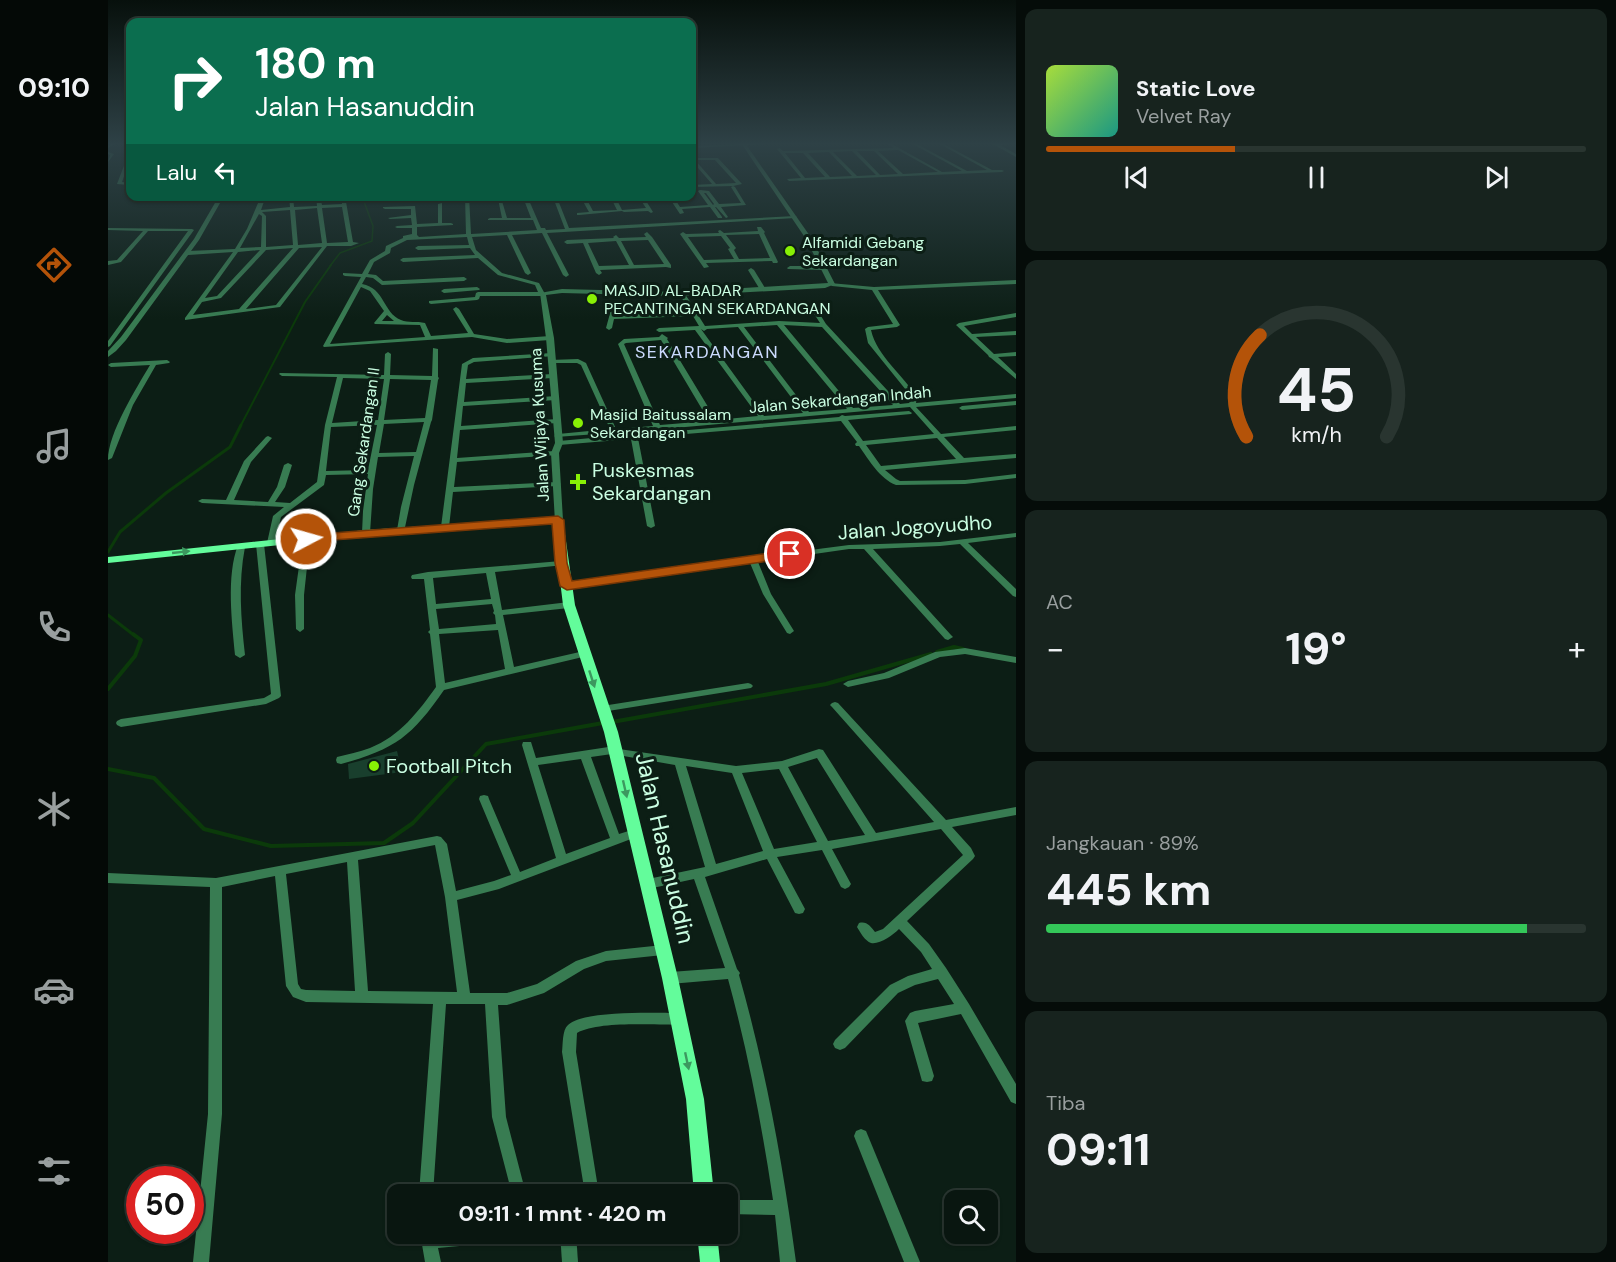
<!DOCTYPE html>
<html lang="id">
<head>
<meta charset="utf-8">
<style>
  body { margin:0; font-family:"DM Sans",sans-serif; background:#17231e; color:#f1f3f6; height:100vh; display:flex; flex-direction:column; font-size:22px; white-space:nowrap }
  * { box-sizing:border-box; margin:0 }
  p { font-size:20px; color:#999f9f }
  .icon { flex:none; width:33px; height:33px; fill:none; stroke:currentColor; stroke-width:2; stroke-linecap:round; stroke-linejoin:round }
  .map { position:relative; flex:1; overflow:hidden }
  .side { display:flex; flex-direction:column; gap:9px; padding:9px; background:#050c09; width:600px }
  .side>* { flex:none }
  .top-card { position:absolute; left:18px; top:18px; width:570px; height:183px; border-radius:12px; box-shadow:0 2px 4px #0004,0 0 0 2px #293530; background:#0b6e4f; color:#fff; overflow:hidden }
  .controls { position:absolute; left:836px; top:1190px; display:grid; gap:12px }
  .controls a { display:grid; place-items:center; width:54px; height:54px; border-radius:12px; background:#091610; box-shadow:0 2px 4px #0004,0 0 0 2px #293530; font-size:30px }
  .speed { position:absolute; left:18px; top:1166px; display:flex; gap:12px; font-size:30px; font-weight:700; text-align:center }
  .speed>* { display:grid; place-content:center; width:78px; height:78px; border-radius:50%; background:#091610; box-shadow:0 2px 4px #0004,0 0 0 2px #293530; line-height:1 }
  .speed .limit { border:9px solid #d22; background:#fff; color:#111 }
  .pin { position:absolute; display:grid; place-items:center; width:51px; height:51px; color:#fff; margin:-26px; border:3px solid #fff; border-radius:50%; box-shadow:0 2px 6px #0007 }
  .me { position:absolute; width:66px; margin:-33px; rotate:84deg; stroke-linejoin:round; filter:drop-shadow(0 0 4px #0008) }
  .turn { display:flex; align-items:center; gap:21px; height:126px; padding:0 30px; font-size:27px }
  .turn .icon { width:78px; height:78px; stroke-width:2.5 }
  .turn b { display:block; font-size:42px; line-height:51px }
  .then { display:flex; align-items:center; height:57px; padding:0 30px; background:#0003; gap:12px; font-size:22px }
  .big { font-size:45px; font-weight:700; line-height:1.1 }
  .side .card { flex:1; display:flex; flex-direction:column; justify-content:center; gap:9px; min-width:0; padding:0 21px; border-radius:12px; background:#17231e }
  .side .dial { align-items:center; gap:0 }
  .dial svg { height:156px; overflow:visible; fill:none; stroke:#293530; stroke-width:7; stroke-linecap:round; text-anchor:middle }
  .dial text { fill:#f1f3f6; stroke:none }
  .song { display:flex; align-items:center; gap:18px }
  .cover { width:72px; height:72px; border-radius:9px; background:linear-gradient(135deg,hsl(80 70% 55%),hsl(170 70% 35%)) }
  .played { height:6px; border-radius:3px; background:linear-gradient(90deg,#b45309 35%,#293530 35%) }
  .keys { display:flex; justify-content:space-around; direction:ltr }
  .heat { display:flex; justify-content:space-between; align-items:center; font-size:33px; direction:ltr }
  .charge { height:9px; border-radius:4px; background:linear-gradient(90deg,#34c759 89%,#293530 0) }
  .trip { position:absolute; left:279px; top:1184px; width:351px; height:60px; border-radius:12px; background:#091610; box-shadow:0 2px 4px #0004,0 0 0 2px #293530; font-weight:700; line-height:60px; text-align:center }
  main { display:flex; flex:1; min-height:0 }
  .tabs { display:flex; flex-direction:column; width:108px; justify-content:space-around; align-items:center; background:#040906; color:#999f9f }
  .tabs .icon { width:42px; height:42px }
  .tabs .current { color:#b45309 }
  .tabs b { font-size:27px; color:#f1f3f6 }
  .map>svg:first-child { display:block }
  .lines { fill:none; stroke-linecap:round; stroke-linejoin:round }
  .stream-far3 { stroke:#0b3a0a; stroke-width:1.5 }
  .stream-far2 { stroke:#0b3a0a; stroke-width:2 }
  .stream-far1 { stroke:#0b3a0a; stroke-width:3 }
  .stream { stroke:#0b3a0a; stroke-width:4 }
  .building { fill:#193f2d }
  .minor { fill:#387c52; fill-rule:evenodd }
  .tertiary { fill:#387c52; fill-rule:evenodd }
  .secondary { fill:#63fc9b; fill-rule:evenodd }
  .oneway { fill:#3c985f }
  .route { fill:#b45309; stroke:#753606; stroke-width:1.5 }
  .poi-dot { fill:#88f005; stroke:#0c1e15; stroke-width:2 }
  .labels { text-anchor:middle; stroke-width:6; stroke-linejoin:round; paint-order:stroke }
  .far-poi-label { font-size:16px; fill:#cafee2; stroke:#0c1e15; text-anchor:start }
  .far-street-label { font-size:16px; fill:#cafee2; stroke:#0c1e15 }
  .far-quarter-label { font-size:18px; letter-spacing:1.5px; fill:#ccdbfe; stroke:#0c1e15 }
  .poi-label { font-size:20px; fill:#cafee2; stroke:#0c1e15; text-anchor:start }
  .street-label { font-size:20px; fill:#cafee2; stroke:#0c1e15 }
  .near-street-label { font-size:24px; fill:#cafee2; stroke:#0c1e15 }
</style>
</head>
<body>
<main>
<nav class="tabs">
<b>09:10</b>
<svg class="icon current" aria-label="directions" viewBox="0 0 24 24"><path d="M12 3l9 9-9 9-9-9zM9 14v-3h6M13 9l2 2-2 2"/></svg>
<svg class="icon" aria-label="music" viewBox="0 0 24 24"><path d="M9 18V5l10-2v13"/><circle cx="6" cy="18" r="3"/><circle cx="16" cy="16" r="3"/></svg>
<svg class="icon" aria-label="phone" viewBox="0 0 24 24"><path d="M5 4h4l2 5-3 2q2 4 5 5l2-3 5 2v4C11 20 4 13 5 4z"/></svg>
<svg class="icon" aria-label="climate" viewBox="0 0 24 24"><path d="M12 3v18M4 7l16 10M4 17L20 7"/></svg>
<svg class="icon" aria-label="car" viewBox="0 0 24 24"><path d="M5 17H2v-5l4-1 3-4h7l3 4 3 1v5h-3M9 17h6M6 11h13"/><circle cx="7" cy="17" r="2"/><circle cx="17" cy="17" r="2"/></svg>
<svg class="icon" aria-label="filters" viewBox="0 0 24 24"><path d="M4 7h16M4 17h16"/><circle cx="9" cy="7" r="2"/><circle cx="15" cy="17" r="2"/></svg>
</nav>
<div class="map">
<svg width="908" height="1262" viewBox="0 0 908 1262">
  <rect width="100%" height="100%" fill="#0c1e15"/>
  <g class="lines">
    <path class="stream-far3" d="M222,266L232,253L264,241L265,226L254,196"/>
    <path class="stream-far2" d="M132,427L197,302L223,265"/>
    <g class="stream-far1">
      <path d="M0,552L12,532L58,493L122,447L133,425"/>
      <path d="M0,615L27,636"/>
    </g>
    <g class="stream">
      <path d="M829,652L846,647L855,649"/>
      <path d="M0,689L27,656L33,640L25,634"/>
      <path d="M504,722L718,684L823,654"/>
      <path d="M0,769L46,778L96,829L163,846L276,843L305,823L378,744L495,723"/>
    </g>
  </g>
  <path class="building" d="M289,751L294,772L241,779L240,764Z"/>
  <g class="lines">
    <g class="minor">
      <path d="M5,143H9L0,148V145Z"/>
      <path d="M657,143H678L584,148V146Z"/>
      <path d="M778,143H782L834,172L854,171L803,143H807L859,171L879,170L830,143H834L884,170H894L896,171L894,172L681,181L679,179L693,178L669,149L672,148L675,151L786,148ZM790,150L830,172L795,174L770,151ZM744,151L768,175L749,176L725,152ZM749,151H766L790,174L772,175ZM721,152L744,176L722,177L700,153ZM677,153H695L717,177L697,178Z"/>
      <path d="M883,143H908L907,144L892,145L908,154V157Z"/>
      <path d="M0,152L6,154L0,162L2,155L0,154Z"/>
      <path d="M22,154V159L14,182L22,183V185L9,184L20,155Z"/>
      <path d="M584,158H610L634,184L625,186L627,187L638,205L613,207L620,217L618,218L608,207H607L614,217V218H610L602,207L574,209L576,213L572,214L560,196H565L572,207L600,205L590,191L592,190L601,191L611,204L633,203L623,187L625,186L584,187V185L604,184L584,161ZM587,160H607L628,183L608,184ZM596,193H598L606,204L605,205Z"/>
      <path d="M153,196H158L153,210L182,207L181,196H185L186,207L209,206L208,196H212L214,205L234,204L233,196H237L245,242L251,243L243,246H219L172,307L77,320V318L125,252L80,255L77,253L80,251L127,249L139,229ZM234,207L240,242L219,243L214,208ZM209,208L214,243L190,245L187,210ZM182,210L185,245L158,247V216L154,212ZM151,214L154,216L153,247L132,248ZM214,247L168,305L138,309L191,248ZM185,248L131,309L85,315L94,302L113,298L158,250ZM152,250L109,296L97,298L130,252Z"/>
      <path d="M357,196H361L363,234L429,230L425,220H380V219L382,218H394L390,199L364,196L420,198L433,228H437L438,230L457,229L446,200L448,199L450,200L461,228L687,216L689,217L687,218L439,233L461,275L458,277L455,275L434,233L404,235L423,273L420,275L417,273L399,235L364,237L368,250L394,273L431,283L437,294L434,296H372L371,299L369,300L323,304L321,303V301L367,297L368,293L370,292H430L427,285L390,275L370,258L295,262L292,260L295,258L367,255L362,248L310,250L307,248L310,246L361,245L359,237L299,240L283,248L282,253L266,262L260,274L268,275L275,281L356,277L359,279L356,281L274,285L265,278L258,277L254,284C277,288 275,313 293,320C300,323 309,321 317,323L323,336L360,333L345,309L348,307L351,309L366,334L399,339L442,336L445,338L442,340L399,343L364,337L216,347L215,346L253,277L237,276L235,275V273L254,274L262,260L277,251L278,246L295,238V236L304,234V228H289L287,227L289,226L304,225L303,218L282,219L280,218L303,215V209H277L275,208V207L307,206L309,224L330,223V204L334,203V223H343L345,224V225L309,227V235L311,237L358,234ZM416,200L423,218H399L394,201ZM253,287L262,291L276,311L266,323L267,324L312,325L317,337L222,344ZM279,315L286,321H274Z"/>
      <path d="M472,196H477L485,211L509,210L502,196H507L514,210L538,208L530,196H535L545,212L543,213L540,211L516,212L514,211L471,215H469V213L481,212Z"/>
      <path d="M649,227H653L657,232L656,233L670,262L669,263H665L664,261L598,263L601,267L596,268L572,234L575,232L578,234L611,233L610,231L612,230L616,233L650,231ZM651,234L662,258L631,259L626,250L628,248L618,235ZM613,236L622,248L620,249L626,259L596,260L580,237Z"/>
      <path d="M0,228L84,229L86,230L2,346L0,347V341L80,231H40L13,262L0,265V261L9,260L35,231L0,230Z"/>
      <path d="M539,232L544,237L563,265V268L558,267L492,270L494,273L491,275L488,273L475,243L459,244L456,242L459,240L506,238L505,237L508,235L511,238L538,237L536,234ZM540,240L556,264L526,265L513,241ZM508,241L521,265L491,266L480,243Z"/>
      <path d="M682,266H716L719,268L716,270L680,269L679,268Z"/>
      <path d="M643,268L646,270L657,288L656,289L651,288L640,270Z"/>
      <path d="M908,280V284L770,290L792,325L789,327L763,330C769,357 796,375 809,398L808,403L908,394V398L808,407L833,434L908,426V430L836,437L856,458L908,454V458L777,470L788,479L792,481L857,480L908,474V478L857,484L788,485C772,479 761,460 751,446H748L747,444L749,442L733,421L530,438L547,526L543,528L539,526L523,439L451,445L447,443L451,441L505,436L503,433L448,437L446,436L450,434L502,429L473,365L469,363H444L442,362V360L470,359L478,363L508,429L545,426L510,344L516,339L551,337L554,334L560,338L559,339L608,420L650,416L587,330L551,332L548,330L551,328L591,326L585,316L506,319L504,328L501,330L498,328L504,306L509,307L507,315L583,312L571,294L574,292L576,293L591,314L590,315L597,326L671,321L712,323L701,306L706,305L718,324L792,404L801,403L803,398L798,390L760,343L757,329L760,327L785,324L764,290L724,286L721,284L722,283L766,287ZM669,325L739,409L701,412L636,327ZM676,325L714,327L785,405L745,408ZM630,327L695,413L656,416L593,329L596,331L599,329ZM553,340L601,421L552,425L516,344L518,343ZM802,407L826,434L755,441L740,420L803,414L804,413L801,411L737,416L734,415L731,417L511,436L510,433ZM829,438L848,459L773,466L758,445Z"/>
      <path d="M369,287L372,289L371,290L336,293L333,291L336,289Z"/>
      <path d="M908,313V317L856,326L864,334L908,331V335L868,337L886,354L908,352V356L890,357L908,374V379L883,358L881,357L880,355L848,325L851,323Z"/>
      <path d="M325,348L330,349V377L331,378L330,380L324,420L323,422L306,485L296,532H293L289,530L293,507L306,456L270,457L265,489L262,533L258,535L254,533L255,511L260,474L218,475L216,485L173,517L167,543L163,545L159,543L165,516L176,507L94,503L90,501L94,499L118,500L136,461L158,437L160,436L164,438L143,462L126,500L160,502L169,487L176,465L180,463L184,465L177,487L167,502L182,503L209,482L217,425L229,377L174,376L171,374L172,373L276,375L277,354L280,352L283,354L282,375L324,376ZM235,378L276,379L270,420L224,423ZM282,379L323,380L317,418L276,420ZM316,422L308,452L271,453L276,424ZM269,425L260,470L218,471L223,427Z"/>
      <path d="M444,353L447,355L446,356L366,362L360,365L358,379L445,374L448,376L445,378L358,383L356,402L448,396L451,398L448,400L355,406L353,426L449,419L452,421L449,423L352,430L349,458L447,451H450V455L349,462L346,487L449,482L453,484L449,486L345,492L341,527L340,529H334L333,527L354,364L365,358Z"/>
      <path d="M59,360L62,362L61,363L48,365L25,405L4,458L0,460C0,433 28,389 42,365L3,367L0,365L3,363Z"/>
      <path d="M908,401V405L854,410L851,408L854,406Z"/>
      <path d="M908,533V537L860,543L908,589V597L905,596L852,544L832,546L765,549L843,635L845,637L840,640L837,639L756,549H741L650,562L663,594L686,631L682,634L679,633L655,594L642,563L459,589L455,586L459,583L640,558L641,556H644L648,557L741,545L832,542Z"/>
      <path d="M195,537H201L202,539L196,595V629L192,632L188,629L187,595Z"/>
      <path d="M149,542H152L156,544L173,696L171,698L158,704L13,727L9,725L8,723L9,721L13,719L156,698L163,694L148,544Z"/>
      <path d="M130,545H136L137,547C130,583 133,619 137,655L132,658L127,655C124,622 118,576 130,545Z"/>
      <path d="M453,561H456L457,563L456,565L387,572L394,610L461,602L465,605L461,608L395,615L406,667L476,651L479,652L481,654L479,656L336,690C304,736 288,749 233,764L229,763L228,760L229,757C240,754 251,752 262,748C292,736 310,712 328,687L322,634L320,632L322,630L316,579H304L303,577L304,575L320,572ZM378,573L383,599L328,604L325,578ZM384,604L386,611L385,613L387,615L388,624L331,629L328,609ZM390,630L397,669L337,683L331,634Z"/>
      <path d="M857,648L908,657V663L857,654L832,657L781,678L740,687L735,684L740,681L776,673L827,652Z"/>
      <path d="M640,683L643,684L645,686L643,688L494,712L491,711L489,709L491,707L494,706Z"/>
      <path d="M727,702L730,703L838,820L908,807V815L844,827L863,848L867,856L865,859L799,921L821,944L838,968L861,1004L908,1084V1104L903,1102L853,1014L810,1023L826,1076L824,1081L819,1082L814,1081L797,1021L802,1013L807,1011L846,1004L830,979L807,985L790,993L737,1048L732,1050L727,1048L725,1044L727,1040L782,985L800,976L824,969L813,952L791,929C785,935 771,945 763,943C757,941 752,932 749,927L751,923C759,921 762,926 767,932L775,929L855,855L833,829L724,849L743,884L741,887L737,889L733,887L714,850L669,857L697,909L695,913L691,914L687,913L659,859L597,877L629,969L632,973L631,975C658,1070 675,1165 688,1262H672L667,1215L620,1214V1200H665C654,1126 640,1052 620,979L562,984L558,982L556,978L558,974L562,972L617,968L586,879L540,889L536,887L534,884L536,881L540,879L597,867L567,765L504,754L483,757L511,834L527,829L531,830L533,833L531,836L391,889L349,900L362,993H399L429,984L468,961L498,951L555,945L559,946L561,950L559,954L555,955L498,961L476,969L436,993L399,1005H390L398,1117L418,1194H404L384,1117L377,1004H338L325,1194H311L325,1004L198,1002L185,997L178,986L167,876L114,887V1114L101,1262H85L100,1114L102,887L0,883V873L108,878L329,836L333,837L339,844L348,891L386,881L403,875L371,799L372,796L376,795L380,796L381,799L412,872L448,858L414,745L415,742H423L428,758L507,746L511,749L628,766L674,761L711,749L715,750L768,833L826,822L724,707L722,705L724,703ZM709,758L757,835L720,841L680,767ZM473,759L502,838L458,854L430,765ZM578,766L624,773L655,851L608,864ZM671,769L709,842L666,849L634,773ZM327,845L337,897L349,992L260,991L250,860ZM239,862L247,991L198,990L193,989L190,984L178,874Z"/>
      <path d="M570,1013L575,1015L576,1019L575,1023L570,1025C544,1025 491,1021 469,1033L468,1052L491,1194H477L454,1052C455,1045 454,1030 460,1025C476,1010 547,1013 570,1013Z"/>
      <path d="M753,1129L758,1131L812,1262H796L746,1136L748,1131Z"/>
      <path d="M312,1233H412L409,1238L404,1241L330,1248L333,1262H317Z"/>
      <path d="M452,1233H468L470,1262H454Z"/>
    </g>
    <g class="tertiary">
      <path d="M633,143H637L704,239L727,284L717,288L569,296L454,293L438,295L446,338L455,443L451,453L455,520L453,522H447L443,453L447,443L438,338L432,293L454,289L569,292L720,283L698,239Z"/>
      <path d="M111,196H116L91,240L18,340L8,351L0,357V351L13,337L86,239Z"/>
    </g>
    <g class="secondary">
      <path d="M450,517L455,520L467,605L510,732L570,978L596,1099L606,1194H586L578,1099L554,978L496,732L455,605L445,523L258,536L0,563V557L258,530Z"/>
      <path d="M589,1233H609L612,1262H592Z"/>
    </g>
  </g>
  <defs><path id="oneway-solid" d="M-6-.8H1V-3.2L6.5 0L1 3.2V.8H-6Z" transform="scale(1.5)"/></defs>
  <g class="oneway">
    <use href="#oneway-solid" transform="translate(73 552) rotate(-6)"/>
    <use href="#oneway-solid" transform="translate(484 679) rotate(72)"/>
    <use href="#oneway-solid" transform="translate(517 789) rotate(77)"/>
    <use href="#oneway-solid" transform="translate(579 1061) rotate(78)"/>
  </g>
  <linearGradient id="sky" x2="0" y2="1"><stop stop-color="#07100c"/><stop offset="0.45" stop-color="#2e4146"/><stop offset="1" stop-color="#2e4146" stop-opacity="0"/></linearGradient>
  <rect width="908" height="319" fill="url(#sky)"/>
  <path class="route" d="M450,516L456,520L459,563L464,581L682,550L689,554L682,558L459,590L452,586L447,563L444,524L198,542L192,539L198,535Z"/>
  <g class="poi-dot">
    <circle cx="682" cy="251" r="6"/>
    <circle cx="484" cy="299" r="6"/>
    <circle cx="470" cy="423" r="6"/>
    <path d="M467 473h6v6h6v6h-6v6h-6v-6h-6v-6h6z"/>
    <circle cx="266" cy="766" r="6"/>
  </g>
  <g class="labels">
    <g class="far-poi-label">
      <text x="694" y="248">Alfamidi Gebang<tspan x="694" dy="18">Sekardangan</tspan></text>
      <text x="496" y="296">MASJID AL-BADAR<tspan x="496" dy="18">PECANTINGAN SEKARDANGAN</tspan></text>
      <text x="482" y="420">Masjid Baitussalam<tspan x="482" dy="18">Sekardangan</tspan></text>
    </g>
    <g class="far-street-label">
      <text transform="translate(732 399) rotate(-5)" y="6">Jalan Sekardangan Indah</text>
      <text transform="translate(431 425) rotate(-93)" y="6">Jalan Wijaya Kusuma</text>
      <text transform="translate(255 442) rotate(-82)" y="6">Gang Sekardangan II</text>
    </g>
    <g class="far-quarter-label">
      <text x="599" y="358">SEKARDANGAN</text>
    </g>
    <g class="poi-label">
      <text x="484" y="477">Puskesmas<tspan x="484" dy="23">Sekardangan</tspan></text>
      <text x="278" y="773">Football Pitch</text>
    </g>
    <g class="street-label">
      <text transform="translate(807 527) rotate(-4)" y="7">Jalan Jogoyudho</text>
    </g>
    <g class="near-street-label">
      <text transform="translate(557 848) rotate(77)" y="8">Jalan Hasanuddin</text>
    </g>
  </g>
</svg>
<div class="controls">
<a><svg class="icon" aria-label="search" viewBox="0 0 24 24"><circle cx="10" cy="10" r="6"/><path d="M15 15l6 6"/></svg></a>
</div>
<div class="speed"><div class="limit">50</div></div>
<div class="pin" style="left:682px;top:554px;background:#d93025"><svg class="icon" aria-label="arrive" viewBox="0 0 24 24"><path d="M6 21V4h12l-3 4 3 4H6"/></svg></div>
<svg class="me" style="left:198px;top:539px" viewBox="-20 -20 40 40"><circle r="17" fill="#b45309" stroke="#fff" stroke-width="3"/><path d="M0-11L8 9 0 5-8 9z" fill="#fff"/></svg>
<div class="trip">09:11 · 1 mnt · 420 m</div>
<div class="top-card">
<div class="turn"><svg class="icon" aria-label="right" viewBox="0 0 24 24"><path d="M7 20v-9h11M14 6l5 5-5 5"/></svg><div><b>180 m</b>Jalan Hasanuddin</div></div>
<div class="then">Lalu<svg class="icon" aria-label="left" viewBox="0 0 24 24"><path d="M17 20v-9H6M10 6l-5 5 5 5"/></svg></div>
</div>
</div>
<section class="side">
<div class="card">
<div class="song"><i class="cover"></i><div><b>Static Love</b><p>Velvet Ray</p></div></div>
<div class="played"></div>
<div class="keys"><svg class="icon" aria-label="previous" viewBox="0 0 24 24"><path d="M18 5L8 12l10 7zM5 5v14"/></svg><svg class="icon" aria-label="pause" viewBox="0 0 24 24"><path d="M8 5v14M16 5v14"/></svg><svg class="icon" aria-label="next" viewBox="0 0 24 24"><path d="M6 5l10 7-10 7zM19 5v14"/></svg></div>
</div>
<div class="card dial"><svg viewBox="0 0 100 80">
<path d="M14 69A42 42 0 1 1 86 69"/>
<path d="M14 69A42 42 0 0 1 21 17" stroke="#b45309"/>
<text x="50" y="56" font-size="32" font-weight="700">45</text>
<text x="50" y="72" font-size="11">km/h</text>
</svg></div>
<div class="card"><p>AC</p>
<div class="heat"><a>−</a><b class="big">19°</b><a>+</a></div>
</div>
<div class="card"><p>Jangkauan · 89%</p><b class="big">445 km</b><div class="charge"></div></div>
<div class="card"><p>Tiba</p><b class="big">09:11</b></div>
</section>
</main>
</body>
</html>
